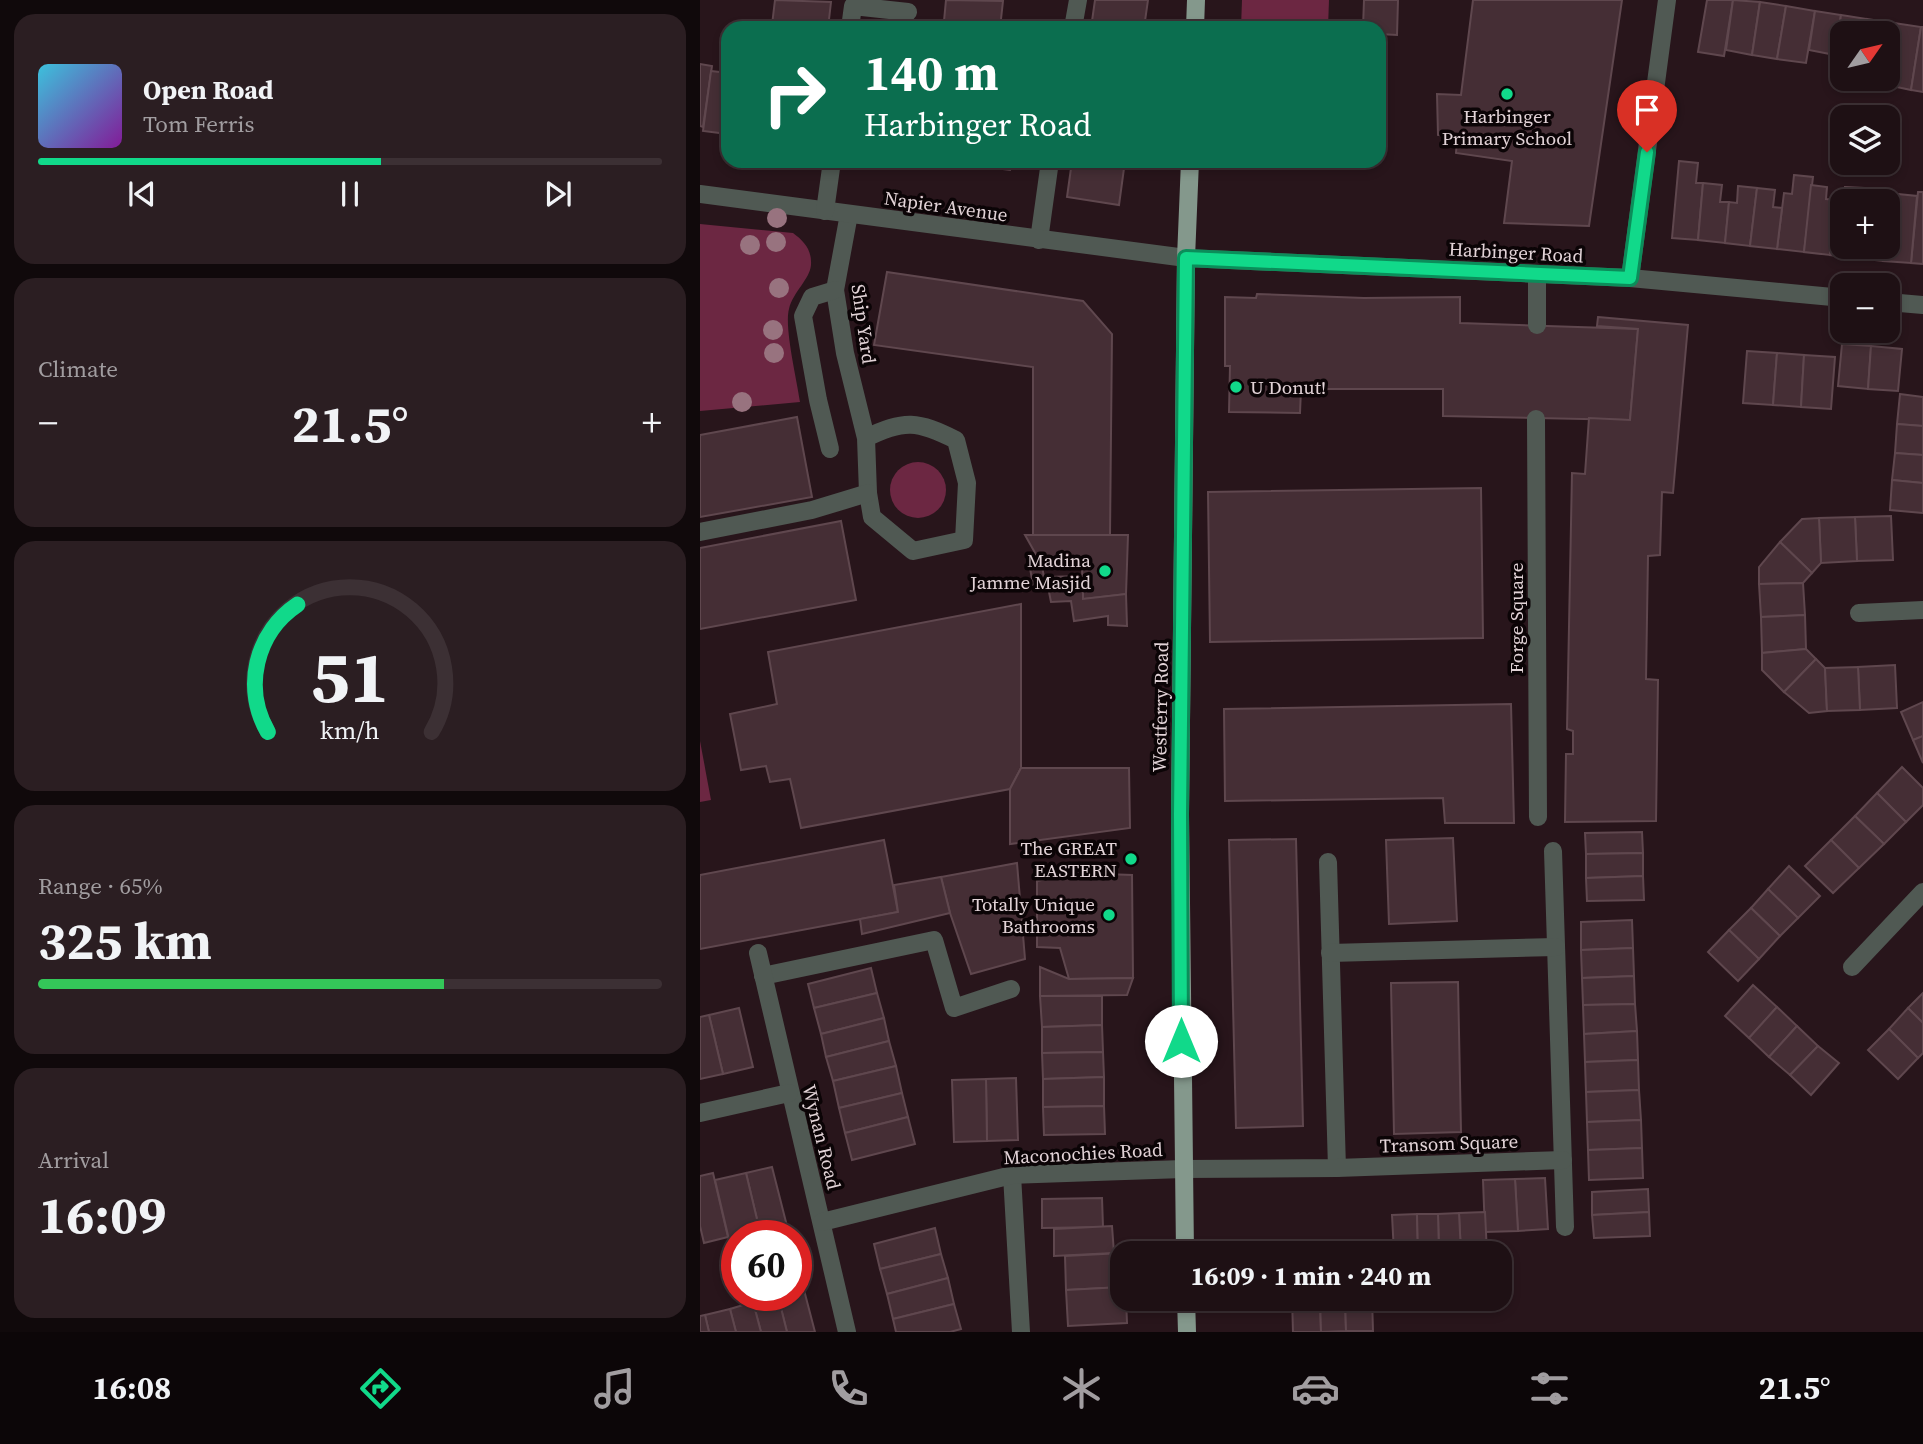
<!DOCTYPE html>
<html lang="en">
<head>
<meta charset="utf-8">
<style>
  body { margin:0; font-family:"Source Serif 4",serif; background:#2b1e22; color:#f1f3f6; height:100vh; display:flex; flex-direction:column; font-size:26px; white-space:nowrap }
  * { box-sizing:border-box; margin:0 }
  p { font-size:23px; color:#a19da0 }
  .icon { flex:none; width:38px; height:38px; fill:none; stroke:currentColor; stroke-width:2; stroke-linecap:round; stroke-linejoin:round }
  .map { position:relative; flex:1; overflow:hidden }
  .side { display:flex; flex-direction:column; gap:14px; padding:14px; background:#10090b; width:700px }
  .side>* { flex:none }
  .guide { position:absolute; left:21px; top:21px; width:665px; height:147px; border-radius:21px; box-shadow:0 4px 10px #0003,0 0 0 2px #3c3034; background:#0b6e4f; color:#fff; overflow:hidden }
  .needle { width:46px; rotate:56deg }
  .controls { position:absolute; left:1130px; top:21px; display:grid; gap:14px }
  .controls a { display:grid; place-items:center; width:70px; height:70px; border-radius:14px; background:#1e1014; box-shadow:0 4px 10px #0003,0 0 0 2px #3c3034; font-size:35px }
  .speed { position:absolute; left:21px; top:1220px; display:flex; gap:14px; font-size:35px; font-weight:700; text-align:center }
  .speed>* { display:grid; place-content:center; width:91px; height:91px; border-radius:50%; background:#1e1014; box-shadow:0 4px 10px #0003,0 0 0 2px #3c3034; line-height:1 }
  .speed .limit { border:10px solid #d22; background:#fff; color:#111 }
  .pin { position:absolute; display:grid; place-items:center; width:60px; height:60px; color:#fff; margin:-72px -30px; border-radius:50% 50% 50% 0; rotate:-45deg; box-shadow:0 0 7px #0007 }
  .pin .icon { rotate:45deg }
  .me { position:absolute; width:77px; margin:-38px; rotate:0deg; stroke-linejoin:round; filter:drop-shadow(0 0 5px #0008) }
  .turn { display:flex; align-items:center; gap:24px; height:147px; padding:0 28px; font-size:32px }
  .turn .icon { width:91px; height:91px; stroke-width:2.5 }
  .turn b { display:block; font-size:49px; line-height:60px }
  .big { font-size:52px; font-weight:700; line-height:1.1 }
  .side .widget { flex:1; display:flex; flex-direction:column; justify-content:center; gap:10px; min-width:0; padding:0 24px; border-radius:21px; background:#2b1e22 }
  .side .dial { align-items:center; gap:0 }
  .dial svg { height:182px; overflow:visible; fill:none; stroke:#3c3034; stroke-width:7; stroke-linecap:round; text-anchor:middle }
  .dial text { fill:#f1f3f6; stroke:none }
  .song { display:flex; align-items:center; gap:21px }
  .cover { width:84px; height:84px; border-radius:10px; background:linear-gradient(135deg,hsl(190 70% 55%),hsl(290 70% 35%)) }
  .played { height:7px; border-radius:4px; background:linear-gradient(90deg,#11d98a 55%,#3c3034 55%) }
  .keys { display:flex; justify-content:space-around; direction:ltr }
  .heat { display:flex; justify-content:space-between; align-items:center; font-size:38px; direction:ltr }
  .charge { height:10px; border-radius:5px; background:linear-gradient(90deg,#34c759 65%,#3c3034 0) }
  .trip { position:absolute; left:410px; top:1241px; width:402px; height:70px; border-radius:21px; background:#1e1014; box-shadow:0 4px 10px #0003,0 0 0 2px #3c3034; font-weight:700; line-height:70px; text-align:center }
  .dock { display:flex; height:112px; justify-content:space-around; align-items:center; background:#0c0608; color:#a19da0 }
  .dock .icon { width:49px; height:49px }
  .dock .on { color:#11d98a }
  .dock b { font-size:32px; color:#f1f3f6 }
  main { display:flex; flex:1; min-height:0 }
  .map>svg:first-child { display:block }
  .green { fill:#6c2742 }
  .building { fill:#452e35; stroke:#5f474e; stroke-width:2 }
  .lines { fill:none; stroke-linecap:round; stroke-linejoin:round }
  .service { stroke:#505953; stroke-width:18 }
  .minor { stroke:#505953; stroke-width:18 }
  .primary { stroke:#84988c; stroke-width:18 }
  .tree { fill:#98737f }
  .route-casing { stroke:#0b8d5a; stroke-width:18 }
  .route { stroke:#11d98a; stroke-width:12 }
  .poi-dot { fill:#11d98a; stroke:#0b0406; stroke-width:2.5 }
  .labels { text-anchor:middle; stroke-width:7; stroke-linejoin:round; paint-order:stroke }
  .poi-label { font-size:19px; fill:#e2d3d7; stroke:#0b0406; text-anchor:end }
  .street-label { font-size:19px; fill:#e2d3d7; stroke:#0b0406 }
</style>
</head>
<body>
<main>
<section class="side">
<div class="widget">
<div class="song"><i class="cover"></i><div><b>Open Road</b><p>Tom Ferris</p></div></div>
<div class="played"></div>
<div class="keys"><svg class="icon" aria-label="previous" viewBox="0 0 24 24"><path d="M18 5L8 12l10 7zM5 5v14"/></svg><svg class="icon" aria-label="pause" viewBox="0 0 24 24"><path d="M8 5v14M16 5v14"/></svg><svg class="icon" aria-label="next" viewBox="0 0 24 24"><path d="M6 5l10 7-10 7zM19 5v14"/></svg></div>
</div>
<div class="widget"><p>Climate</p>
<div class="heat"><a>−</a><b class="big">21.5°</b><a>+</a></div>
</div>
<div class="widget dial"><svg viewBox="0 0 100 80">
<path d="M14 69A42 42 0 1 1 86 69"/>
<path d="M14 69A42 42 0 0 1 27 13" stroke="#11d98a"/>
<text x="50" y="56" font-size="32" font-weight="700">51</text>
<text x="50" y="72" font-size="11">km/h</text>
</svg></div>
<div class="widget"><p>Range · 65%</p><b class="big">325 km</b><div class="charge"></div></div>
<div class="widget"><p>Arrival</p><b class="big">16:09</b></div>
</section>
<div class="map">
<svg width="1223" height="1332" viewBox="0 0 1223 1332">
  <rect width="100%" height="100%" fill="#28151b"/>
  <g class="green">
    <path d="M542,0H629L628,28H541Z"/>
    <path d="M537,161H625L624,167L537,165Z"/>
    <path d="M0,224L93,233C104,241 112,250 111,265C110,279 93,292 89,309C84,327 97,380 100,402L0,411Z"/>
    <circle cx="218" cy="490" r="28"/>
    <path d="M0,741L11,800L0,802Z"/>
  </g>
  <g class="building">
    <path d="M75,0L131,2L128,28L72,25Z"/>
    <path d="M246,0L303,1L300,28H250L251,21H244Z"/>
    <path d="M395,0H448L444,28H391Z"/>
    <path d="M664,0H698L697,35L679,34V28H663Z"/>
    <path d="M773,0H922L889,226L804,223L812,161L756,153L757,138L738,135L737,94L761,95Z"/>
    <path d="M1007,0H1033L1024,56L998,52Z"/>
    <path d="M1033,0L1060,2L1052,55L1026,50Z"/>
    <path d="M1060,2L1086,6L1077,59L1052,55Z"/>
    <path d="M1086,6L1115,11L1106,63L1077,59Z"/>
    <path d="M1115,11L1141,15L1135,55L1109,50Z"/>
    <path d="M1141,15L1167,19L1165,33H1143V79H1158V81L1139,79L1142,56L1135,55Z"/>
    <path d="M1167,19L1194,23L1188,63V33H1165Z"/>
    <path d="M1194,23L1221,27L1211,90L1192,86L1195,65L1188,63Z"/>
    <path d="M1221,27H1223V92L1211,90Z"/>
    <path d="M0,64L12,66L3,127L0,126Z"/>
    <path d="M11,71L28,73V134L3,131Z"/>
    <path d="M1158,79H1177L1176,84L1158,81Z"/>
    <path d="M262,161H286L285,167L261,163Z"/>
    <path d="M286,161H311L310,170L285,167Z"/>
    <path d="M372,161H425L419,205L367,197Z"/>
    <path d="M979,161L998,163L996,183H1003L998,240L972,238Z"/>
    <path d="M1094,175L1113,177L1104,252L1077,249L1084,193L1092,194Z"/>
    <path d="M1003,183L1022,185L1020,202H1029L1025,243L998,240Z"/>
    <path d="M1111,185L1127,187L1126,199L1137,200L1130,255L1104,252Z"/>
    <path d="M1038,186L1057,188L1050,246L1025,243L1029,202L1037,203Z"/>
    <path d="M1145,187L1164,188L1162,201H1144Z"/>
    <path d="M1057,188L1075,190L1073,207L1082,208L1077,249L1050,246Z"/>
    <path d="M1164,188L1183,190L1182,201H1162Z"/>
    <path d="M1218,192H1223V264L1211,263Z"/>
    <path d="M1198,194L1217,196L1211,263L1183,261L1184,247H1188V221L1196,222Z"/>
    <path d="M1143,212V247H1158L1157,258L1130,255L1135,215L1142,216Z"/>
    <path d="M1158,247H1184L1183,261L1157,258Z"/>
    <path d="M187,272L383,301L412,334L410,535H333V367L174,345Z"/>
    <path d="M557,294L664,298L760,297V323L938,329L930,420L743,416V389H601L600,413L529,412L530,366H525V297L556,298Z"/>
    <path d="M898,317L988,325L973,493L962,492L960,555L948,556L946,679L958,680L956,821L865,822L866,754H873V731L867,729L872,473L885,474L889,418L930,420L938,329L897,326Z"/>
    <path d="M1142,344L1171,346L1168,389L1138,386Z"/>
    <path d="M1171,346L1202,349L1198,391L1168,389Z"/>
    <path d="M1047,351L1077,353L1073,405L1043,403Z"/>
    <path d="M1077,353L1104,355L1101,407L1073,405Z"/>
    <path d="M1104,355L1135,357L1131,409L1101,407Z"/>
    <path d="M1200,394L1223,397V426L1197,424Z"/>
    <path d="M97,417L112,497L0,517V435Z"/>
    <path d="M1197,424L1223,426V455L1195,453Z"/>
    <path d="M1195,453L1223,455V483L1192,480Z"/>
    <path d="M1192,480L1223,483V513L1190,510Z"/>
    <path d="M781,488L783,638L510,642L508,492Z"/>
    <path d="M1191,516L1193,560L1157,561L1155,517Z"/>
    <path d="M1155,517L1157,561L1121,563L1119,518Z"/>
    <path d="M1119,518L1121,563L1112,573L1080,542L1102,519Z"/>
    <path d="M141,521L156,600L0,629V548Z"/>
    <path d="M325,535H428L426,594L383,599L382,566L343,567Z"/>
    <path d="M1080,542L1112,573L1103,583L1059,584V567Z"/>
    <path d="M342,566L345,583L333,585L330,568Z"/>
    <path d="M383,576V599L426,594L427,626L408,625V616L374,621L371,601L351,602L346,577Z"/>
    <path d="M1103,583L1105,615L1061,617L1059,584Z"/>
    <path d="M321,604V768L310,789L101,828L90,779L70,782L66,766L41,770L30,714L77,704L68,652Z"/>
    <path d="M1105,615L1106,649L1062,653L1061,617Z"/>
    <path d="M1106,649L1116,659L1084,692L1062,670V653Z"/>
    <path d="M1116,659L1125,668L1127,711L1109,713L1084,692Z"/>
    <path d="M1195,665L1197,708L1160,710L1158,667Z"/>
    <path d="M1158,667L1160,710L1127,711L1125,668Z"/>
    <path d="M1223,702V736L1213,740L1201,712Z"/>
    <path d="M811,704L814,823H745L743,798L525,801L524,709Z"/>
    <path d="M1223,736V763L1213,740Z"/>
    <path d="M1202,767L1223,788V805L1206,822L1177,793Z"/>
    <path d="M321,768H429L430,828L310,844V789Z"/>
    <path d="M1177,793L1206,822L1184,844L1155,816Z"/>
    <path d="M1155,816L1184,844L1159,868L1131,840Z"/>
    <path d="M942,832L943,853L886,854L885,833Z"/>
    <path d="M753,838L757,921L689,924L686,840Z"/>
    <path d="M596,839L603,1126L536,1128L529,840Z"/>
    <path d="M184,840L198,912L0,949V875Z"/>
    <path d="M1131,840L1159,868L1133,893L1105,866Z"/>
    <path d="M943,853V876L886,878V854Z"/>
    <path d="M317,863L325,959L271,974L250,913L241,877Z"/>
    <path d="M1089,866L1120,896L1098,918L1068,889Z"/>
    <path d="M376,873L432,875L433,978L369,979L360,948L337,947V881Z"/>
    <path d="M943,876L944,900L887,901L886,878Z"/>
    <path d="M241,877L250,913L162,934L160,919L198,912L194,885Z"/>
    <path d="M1068,889L1098,918L1080,936L1051,908Z"/>
    <path d="M1051,908L1080,936L1059,959L1029,930Z"/>
    <path d="M932,920L933,948L881,950V922Z"/>
    <path d="M1029,930L1059,959L1038,981L1008,952Z"/>
    <path d="M933,948L934,976L882,978L881,950Z"/>
    <path d="M340,967L369,979L433,978L427,995L340,996Z"/>
    <path d="M171,968L177,993L114,1008L108,984Z"/>
    <path d="M934,976L935,1004L883,1005L882,978Z"/>
    <path d="M758,982L761,1132L694,1134L691,983Z"/>
    <path d="M1053,985L1077,1007L1049,1038L1025,1016Z"/>
    <path d="M177,993L184,1018L121,1034L114,1008Z"/>
    <path d="M1223,993V1023L1208,1008Z"/>
    <path d="M340,996H402V1025L342,1027Z"/>
    <path d="M935,1004L937,1031L884,1034L883,1005Z"/>
    <path d="M1077,1007L1097,1026L1069,1057L1049,1038Z"/>
    <path d="M39,1008L53,1067L23,1074L9,1015Z"/>
    <path d="M1208,1008L1223,1023V1053L1218,1058L1189,1029Z"/>
    <path d="M9,1015L23,1074L0,1079V1017Z"/>
    <path d="M184,1018L189,1041L126,1057L121,1034Z"/>
    <path d="M402,1025L403,1052L342,1053V1027Z"/>
    <path d="M1097,1026L1118,1046L1090,1075L1069,1057Z"/>
    <path d="M1189,1029L1218,1058L1198,1079L1168,1050Z"/>
    <path d="M937,1031L938,1060L885,1062L884,1034Z"/>
    <path d="M189,1041L196,1066L133,1081L126,1057Z"/>
    <path d="M1118,1046L1139,1063L1111,1095L1090,1075Z"/>
    <path d="M403,1052L404,1077L343,1079L342,1053Z"/>
    <path d="M938,1060L939,1090L886,1092L885,1062Z"/>
    <path d="M196,1066L202,1093L139,1108L133,1081Z"/>
    <path d="M404,1077V1106L343,1107V1079Z"/>
    <path d="M316,1078L318,1140L287,1141L286,1079Z"/>
    <path d="M286,1079L287,1141L254,1142L252,1080Z"/>
    <path d="M939,1090L941,1120L887,1122L886,1092Z"/>
    <path d="M202,1093L208,1117L145,1133L139,1108Z"/>
    <path d="M404,1106L405,1134L344,1135L343,1107Z"/>
    <path d="M208,1117L215,1144L152,1160L145,1133Z"/>
    <path d="M941,1120L942,1148L888,1150L887,1122Z"/>
    <path d="M942,1148L943,1178L889,1180L888,1150Z"/>
    <path d="M72,1167L88,1230L61,1236L46,1173Z"/>
    <path d="M13,1173L28,1237L4,1243L0,1226V1176Z"/>
    <path d="M46,1173L61,1236H37V1242L30,1244L15,1180Z"/>
    <path d="M845,1178L848,1229L818,1231L815,1179Z"/>
    <path d="M815,1179L818,1231L785,1232L783,1180Z"/>
    <path d="M948,1189L949,1212L892,1215V1192Z"/>
    <path d="M402,1198L403,1227L342,1228V1199Z"/>
    <path d="M785,1212L787,1253H761L759,1213Z"/>
    <path d="M949,1212L950,1236L894,1238L892,1215Z"/>
    <path d="M759,1213L761,1253H739L738,1214Z"/>
    <path d="M717,1214L718,1253H694L692,1215Z"/>
    <path d="M717,1214H738L739,1253H718Z"/>
    <path d="M412,1226L414,1253L354,1256V1229Z"/>
    <path d="M235,1228L241,1254L180,1269L174,1244Z"/>
    <path d="M422,1253V1287L366,1290L365,1256Z"/>
    <path d="M241,1254L248,1278L187,1294L180,1269Z"/>
    <path d="M248,1278L254,1304L193,1319L187,1294Z"/>
    <path d="M422,1287V1298H426L427,1323L368,1326L366,1290Z"/>
    <path d="M104,1290L115,1332H87L78,1296L96,1295V1292Z"/>
    <path d="M78,1296L87,1332H61L53,1302Z"/>
    <path d="M592,1298H620L621,1332H593Z"/>
    <path d="M620,1298H645L646,1331L621,1332Z"/>
    <path d="M645,1298H672L673,1331H646Z"/>
    <path d="M53,1302L61,1332H36L30,1309Z"/>
    <path d="M254,1304L261,1329L250,1332H196L193,1319Z"/>
    <path d="M30,1309L36,1332H9L5,1315Z"/>
    <path d="M5,1315L9,1332H0V1316Z"/>
  </g>
  <g class="lines">
    <g class="service">
      <path d="M373,28L378,0"/>
      <path d="M149,214L135,290L145,353L166,438C204,419 218,421 256,440L267,483L264,540L213,551L172,517L168,493L166,438"/>
      <path d="M339,240L350,161"/>
      <path d="M837,274V325"/>
      <path d="M836,419L838,817"/>
      <path d="M130,449L118,400L103,316L112,297L135,290"/>
      <path d="M0,532L112,510L168,493"/>
      <path d="M853,851L865,1227"/>
      <path d="M628,862L637,1168"/>
      <path d="M630,953L856,947"/>
      <path d="M63,976L234,940L254,1008L311,989"/>
      <path d="M483,1169L637,1168L863,1160"/>
      <path d="M312,1175L321,1332"/>
    </g>
    <g class="minor">
      <path d="M150,28L153,6L208,12"/>
      <path d="M0,194L486,258L930,278L1143,298"/>
      <path d="M125,211L132,161"/>
      <path d="M930,278L967,0"/>
      <path d="M1188,302L1223,305"/>
      <path d="M1159,613L1223,610"/>
      <path d="M58,953L147,1332"/>
      <path d="M1152,967L1223,892"/>
      <path d="M0,1113L89,1093"/>
      <path d="M122,1222L312,1175L483,1169"/>
    </g>
    <g class="primary">
      <path d="M495,28L496,0"/>
      <path d="M485,1253L480,814L486,258L490,161"/>
      <path d="M486,1298L487,1332"/>
    </g>
  </g>
  <g class="tree">
    <circle cx="77" cy="218" r="10"/>
    <circle cx="76" cy="242" r="10"/>
    <circle cx="50" cy="245" r="10"/>
    <circle cx="79" cy="288" r="10"/>
    <circle cx="73" cy="330" r="10"/>
    <circle cx="74" cy="353" r="10"/>
    <circle cx="42" cy="402" r="10"/>
  </g>
  <g class="lines">
    <g class="route-casing">
      <path id="route" d="M481,1041L480,814L486,258L930,278L947,152"/>
    </g>
    <use href="#route" class="route"/>
  </g>
  <g class="poi-dot">
    <circle cx="807" cy="94" r="7"/>
    <circle cx="536" cy="387" r="7"/>
    <circle cx="405" cy="571" r="7"/>
    <circle cx="431" cy="859" r="7"/>
    <circle cx="409" cy="915" r="7"/>
  </g>
  <g class="labels">
    <g class="poi-label">
      <text x="807" y="123" text-anchor="middle">Harbinger<tspan x="807" dy="22">Primary School</tspan></text>
      <text x="550" y="394" text-anchor="start">U Donut!</text>
      <text x="391" y="567">Madina<tspan x="391" dy="22">Jamme Masjid</tspan></text>
      <text x="417" y="855">The GREAT<tspan x="417" dy="22">EASTERN</tspan></text>
      <text x="395" y="911">Totally Unique<tspan x="395" dy="22">Bathrooms</tspan></text>
    </g>
    <g class="street-label">
      <text transform="translate(246 206) rotate(8)" y="7">Napier Avenue</text>
      <text transform="translate(816 252) rotate(3)" y="7">Harbinger Road</text>
      <text transform="translate(164 324) rotate(82)" y="7">Ship Yard</text>
      <text transform="translate(816 618) rotate(-90)" y="7">Forge Square</text>
      <text transform="translate(460 707) rotate(-89)" y="7">Westferry Road</text>
      <text transform="translate(122 1137) rotate(76)" y="7">Wynan Road</text>
      <text transform="translate(749 1143) rotate(-2)" y="7">Transom Square</text>
      <text transform="translate(383 1153) rotate(-3)" y="7">Maconochies Road</text>
    </g>
  </g>
</svg>
<div class="controls">
<a><svg class="needle" viewBox="-14 -14 28 28"><path d="M0-13l5 13h-10z" fill="#e53935"/><path d="M0 13l5-13h-10z" fill="#a19da0"/></svg></a>
<a><svg class="icon" aria-label="layers" viewBox="0 0 24 24"><path d="M12 4l9 5-9 5-9-5zM3 14l9 5 9-5"/></svg></a>
<a>+</a>
<a>−</a>
</div>
<div class="speed"><div class="limit">60</div></div>
<div class="pin" style="left:947px;top:152px;background:#d93025"><svg class="icon" aria-label="arrive" viewBox="0 0 24 24"><path d="M6 21V4h12l-3 4 3 4H6"/></svg></div>
<svg class="me" style="left:481px;top:1041px" viewBox="-20 -20 40 40"><circle r="19" fill="#fff"/><path d="M0-13L10 11 0 6-10 11z" fill="#11d98a"/></svg>
<div class="trip">16:09 · 1 min · 240 m</div>
<div class="guide">
<div class="turn"><svg class="icon" aria-label="right" viewBox="0 0 24 24"><path d="M7 20v-9h11M14 6l5 5-5 5"/></svg><div><b>140 m</b>Harbinger Road</div></div>
</div>
</div>
</main>
<nav class="dock">
<b>16:08</b>
<svg class="icon on" aria-label="directions" viewBox="0 0 24 24"><path d="M12 3l9 9-9 9-9-9zM9 14v-3h6M13 9l2 2-2 2"/></svg>
<svg class="icon" aria-label="music" viewBox="0 0 24 24"><path d="M9 18V5l10-2v13"/><circle cx="6" cy="18" r="3"/><circle cx="16" cy="16" r="3"/></svg>
<svg class="icon" aria-label="phone" viewBox="0 0 24 24"><path d="M5 4h4l2 5-3 2q2 4 5 5l2-3 5 2v4C11 20 4 13 5 4z"/></svg>
<svg class="icon" aria-label="climate" viewBox="0 0 24 24"><path d="M12 3v18M4 7l16 10M4 17L20 7"/></svg>
<svg class="icon" aria-label="car" viewBox="0 0 24 24"><path d="M5 17H2v-5l4-1 3-4h7l3 4 3 1v5h-3M9 17h6M6 11h13"/><circle cx="7" cy="17" r="2"/><circle cx="17" cy="17" r="2"/></svg>
<svg class="icon" aria-label="filters" viewBox="0 0 24 24"><path d="M4 7h16M4 17h16"/><circle cx="9" cy="7" r="2"/><circle cx="15" cy="17" r="2"/></svg>
<b>21.5°</b>
</nav>
</body>
</html>
